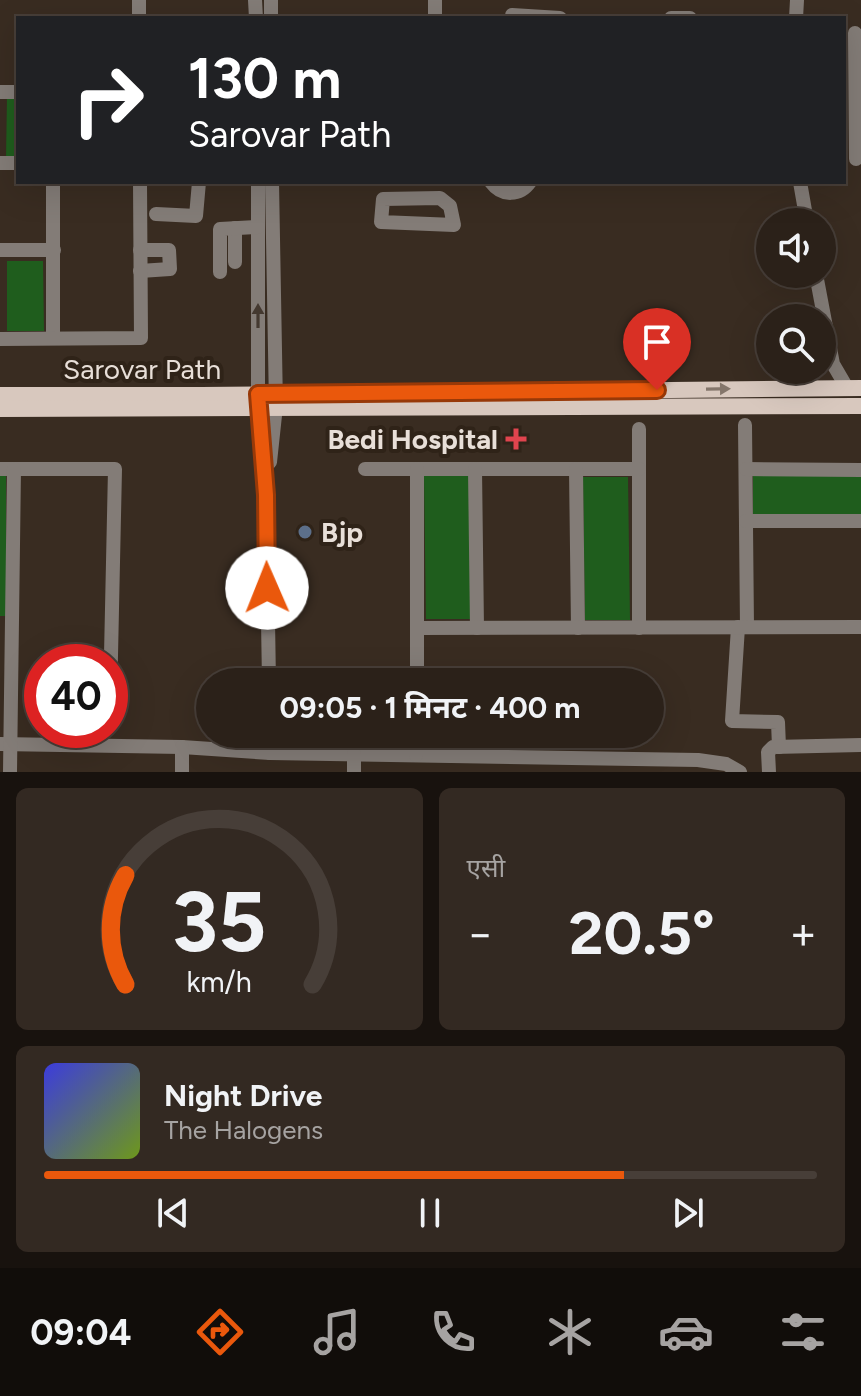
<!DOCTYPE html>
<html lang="hi">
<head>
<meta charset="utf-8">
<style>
  body { margin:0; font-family:Figtree,"Noto Sans Devanagari",sans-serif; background:#332922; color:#f1f3f6; height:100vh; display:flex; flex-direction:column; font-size:30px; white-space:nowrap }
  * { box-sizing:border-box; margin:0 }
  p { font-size:26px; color:#a6a3a2 }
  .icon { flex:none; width:44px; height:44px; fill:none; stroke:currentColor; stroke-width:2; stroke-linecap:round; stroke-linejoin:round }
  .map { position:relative; height:772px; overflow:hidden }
  .side { display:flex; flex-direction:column; gap:16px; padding:16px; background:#18120e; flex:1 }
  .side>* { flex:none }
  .top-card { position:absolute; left:16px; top:16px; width:830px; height:168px; border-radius:0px; box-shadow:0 8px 32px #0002,0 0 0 2px #473e38; background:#202124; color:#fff; overflow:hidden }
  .controls { position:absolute; left:756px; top:208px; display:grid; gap:16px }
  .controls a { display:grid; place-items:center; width:80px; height:80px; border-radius:50%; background:#2b2119; box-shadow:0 8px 32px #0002,0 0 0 2px #473e38; font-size:40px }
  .speed { position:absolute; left:24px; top:644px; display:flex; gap:16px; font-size:40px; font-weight:700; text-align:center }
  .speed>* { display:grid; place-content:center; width:104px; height:104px; border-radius:50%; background:#2b2119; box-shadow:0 8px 32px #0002,0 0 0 2px #473e38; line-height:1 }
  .speed .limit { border:12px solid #d22; background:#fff; color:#111 }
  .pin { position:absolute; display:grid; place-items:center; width:68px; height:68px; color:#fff; margin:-82px -34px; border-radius:50% 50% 50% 0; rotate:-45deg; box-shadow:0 0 8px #0007 }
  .pin .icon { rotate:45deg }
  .me { position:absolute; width:88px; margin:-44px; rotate:359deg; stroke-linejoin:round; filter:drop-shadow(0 0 6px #0008) }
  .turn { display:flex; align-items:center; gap:28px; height:168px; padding:0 40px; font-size:36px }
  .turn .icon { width:104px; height:104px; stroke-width:2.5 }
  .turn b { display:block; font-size:56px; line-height:68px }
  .big { font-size:60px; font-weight:700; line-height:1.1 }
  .side .widget { flex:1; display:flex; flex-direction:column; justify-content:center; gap:12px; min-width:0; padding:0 28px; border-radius:12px; background:#332922 }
  .side .dial { align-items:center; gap:0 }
  .dial svg { height:208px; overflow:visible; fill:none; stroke:#473e38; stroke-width:7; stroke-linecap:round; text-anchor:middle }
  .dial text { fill:#f1f3f6; stroke:none }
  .song { display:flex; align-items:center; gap:24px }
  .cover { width:96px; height:96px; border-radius:12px; background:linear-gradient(135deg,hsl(240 70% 55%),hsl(80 70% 35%)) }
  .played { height:8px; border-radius:4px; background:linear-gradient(90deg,#ea580c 75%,#473e38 75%) }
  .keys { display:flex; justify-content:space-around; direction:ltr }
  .heat { display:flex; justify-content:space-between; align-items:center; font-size:44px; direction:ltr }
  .side .tiles { flex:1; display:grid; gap:16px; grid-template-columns:1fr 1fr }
  .widget:last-child { grid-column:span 2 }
  .trip { position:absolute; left:196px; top:668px; width:468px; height:80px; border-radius:40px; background:#2b2119; box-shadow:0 8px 32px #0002,0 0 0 2px #473e38; font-weight:700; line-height:80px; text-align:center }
  .tab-bar { display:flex; height:128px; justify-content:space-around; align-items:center; background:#110d0a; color:#a6a3a2 }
  .tab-bar .icon { width:56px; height:56px }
  .tab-bar .on { color:#ea580c }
  .tab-bar b { font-size:36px; color:#f1f3f6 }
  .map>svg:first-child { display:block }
  .green { fill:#1f5d1d }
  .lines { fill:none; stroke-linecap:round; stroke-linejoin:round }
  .minor { stroke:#837c77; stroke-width:14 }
  .major { stroke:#d8c8be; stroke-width:16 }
  .oneway { fill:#443930 }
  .oneway2 { fill:#84766b }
  .route-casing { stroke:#983908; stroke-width:20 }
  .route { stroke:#ea580c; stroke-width:14 }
  .health-dot { fill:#e0444e; stroke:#2f2318; stroke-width:3 }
  .service-dot { fill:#5c6f8a; stroke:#2f2318; stroke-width:3 }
  .labels { text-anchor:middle; stroke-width:8; stroke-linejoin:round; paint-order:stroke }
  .street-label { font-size:28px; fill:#e8dfd8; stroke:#2f2318 }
  .poi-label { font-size:28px; font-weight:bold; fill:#e8dfd8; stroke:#2f2318; text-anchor:end }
</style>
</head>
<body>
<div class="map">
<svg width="861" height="772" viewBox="0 0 861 772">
  <rect width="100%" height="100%" fill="#392c21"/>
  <g class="green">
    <path d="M7,97H18V158H6Z"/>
    <path d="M7,261H43L44,331H7Z"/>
    <rect x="753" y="474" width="108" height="42"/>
    <rect x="0" y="475" width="6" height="141"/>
    <path d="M424,476H469L471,619H426Z"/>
    <path d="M583,477H628L630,620H585Z"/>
  </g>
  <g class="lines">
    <g class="minor">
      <path d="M139,0V18"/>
      <path d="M255,0L256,18"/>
      <path d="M271,18V0"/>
      <path d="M435,18V0"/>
      <path d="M512,18V15L560,18"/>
      <path d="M671,18H690"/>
      <path d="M796,18L797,0"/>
      <path d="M855,33L856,159"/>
      <path d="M0,92H18"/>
      <path d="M0,163H18"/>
      <path d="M258,182V407L266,495L269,682"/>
      <path d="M491,182C502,197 520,196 530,182"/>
      <path d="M800,182L807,222"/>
      <path d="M440,198L450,206L454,225L381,222L383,199Z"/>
      <path d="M156,214L196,216L199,182"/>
      <path d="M235,228V262"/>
      <path d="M0,250H54"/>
      <path d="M140,250H169L170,269L140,271"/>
      <path d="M220,272V229L258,227"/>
      <path d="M816,274L833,364L847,388"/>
      <path d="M53,338V182"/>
      <path d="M0,339L141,338L140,182"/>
      <path d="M745,425L747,627"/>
      <path d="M639,429V628"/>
      <path d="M270,462L276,406L272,182"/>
      <path d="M0,469H115L110,702"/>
      <path d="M365,469H639"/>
      <path d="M475,469L477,628"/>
      <path d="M576,469L578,628"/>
      <path d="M746,469L861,470"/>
      <path d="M746,521H861"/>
      <path d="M738,627L732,721L778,722L779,747"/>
      <path d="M417,628L861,627"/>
      <path d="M417,682V469"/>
      <path d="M270,734V753"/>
      <path d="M0,744L182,747L270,753L698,760L726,764L740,772"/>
      <path d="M182,747V772"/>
      <path d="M416,755V734"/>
      <path d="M10,772L14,469"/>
      <path d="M354,772V754"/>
      <path d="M769,772L768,752L773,747L861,745"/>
    </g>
    <g class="major">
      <path d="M0,395H202L861,388"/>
      <path d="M0,409L861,406"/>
    </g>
  </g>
  <defs><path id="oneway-solid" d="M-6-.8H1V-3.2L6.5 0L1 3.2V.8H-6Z" transform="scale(2)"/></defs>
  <use class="oneway" href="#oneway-solid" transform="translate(258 316) rotate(-90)"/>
  <use class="oneway2" href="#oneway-solid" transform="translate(718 389) rotate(-1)"/>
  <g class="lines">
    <g class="route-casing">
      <path id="route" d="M267,588L266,495L258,394L657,390"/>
    </g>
    <use href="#route" class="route"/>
  </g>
  <path class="health-dot" d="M512 427h8v8h8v8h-8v8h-8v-8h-8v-8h8z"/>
  <circle class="service-dot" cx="305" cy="532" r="8"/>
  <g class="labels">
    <g class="street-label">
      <text x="142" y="379">Sarovar Path</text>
    </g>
    <g class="poi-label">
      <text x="498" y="449">Bedi Hospital</text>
      <text x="321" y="542" text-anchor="start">Bjp</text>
    </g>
  </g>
</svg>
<div class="controls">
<a><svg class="icon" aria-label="sound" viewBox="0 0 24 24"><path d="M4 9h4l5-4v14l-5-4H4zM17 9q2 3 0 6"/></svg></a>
<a><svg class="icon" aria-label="search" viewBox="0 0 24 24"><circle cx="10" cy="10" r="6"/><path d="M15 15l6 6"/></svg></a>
</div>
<div class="speed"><div class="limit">40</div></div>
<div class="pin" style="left:657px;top:390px;background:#d93025"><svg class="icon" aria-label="arrive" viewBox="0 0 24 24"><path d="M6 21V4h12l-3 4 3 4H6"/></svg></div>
<svg class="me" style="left:267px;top:588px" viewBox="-20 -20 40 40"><circle r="19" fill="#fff"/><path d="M0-13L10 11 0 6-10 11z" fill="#ea580c"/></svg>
<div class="trip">09:05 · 1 मिनट · 400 m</div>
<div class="top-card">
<div class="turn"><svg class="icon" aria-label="right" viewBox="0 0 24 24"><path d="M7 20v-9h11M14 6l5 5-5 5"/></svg><div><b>130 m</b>Sarovar Path</div></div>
</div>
</div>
<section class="side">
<div class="tiles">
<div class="widget dial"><svg viewBox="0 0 100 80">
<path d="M14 69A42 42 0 1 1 86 69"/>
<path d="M14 69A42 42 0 0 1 14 27" stroke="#ea580c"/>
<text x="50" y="56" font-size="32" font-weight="700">35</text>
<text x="50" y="72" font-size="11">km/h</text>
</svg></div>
<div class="widget"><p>एसी</p>
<div class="heat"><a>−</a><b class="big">20.5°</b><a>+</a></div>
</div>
<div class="widget">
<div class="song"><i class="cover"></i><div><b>Night Drive</b><p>The Halogens</p></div></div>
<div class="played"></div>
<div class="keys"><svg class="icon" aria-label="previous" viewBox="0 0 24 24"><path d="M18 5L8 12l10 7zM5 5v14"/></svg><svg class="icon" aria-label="pause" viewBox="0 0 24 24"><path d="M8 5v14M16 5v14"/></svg><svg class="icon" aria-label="next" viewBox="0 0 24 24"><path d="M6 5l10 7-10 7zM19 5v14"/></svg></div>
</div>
</div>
</section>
<nav class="tab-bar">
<b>09:04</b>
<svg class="icon on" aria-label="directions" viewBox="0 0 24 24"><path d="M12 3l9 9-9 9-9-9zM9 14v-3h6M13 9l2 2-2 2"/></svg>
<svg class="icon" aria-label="music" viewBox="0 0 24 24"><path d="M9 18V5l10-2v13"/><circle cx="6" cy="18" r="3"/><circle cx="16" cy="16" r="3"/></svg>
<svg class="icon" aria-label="phone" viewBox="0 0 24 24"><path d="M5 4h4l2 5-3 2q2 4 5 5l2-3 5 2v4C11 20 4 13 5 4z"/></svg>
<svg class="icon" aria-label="climate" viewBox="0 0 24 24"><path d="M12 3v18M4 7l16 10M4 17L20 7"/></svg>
<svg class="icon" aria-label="car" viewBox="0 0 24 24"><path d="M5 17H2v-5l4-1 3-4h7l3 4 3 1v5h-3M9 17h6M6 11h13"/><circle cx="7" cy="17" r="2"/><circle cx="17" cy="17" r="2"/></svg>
<svg class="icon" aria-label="filters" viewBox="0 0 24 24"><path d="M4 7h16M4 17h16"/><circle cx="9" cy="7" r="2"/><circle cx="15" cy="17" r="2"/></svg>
</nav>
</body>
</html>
